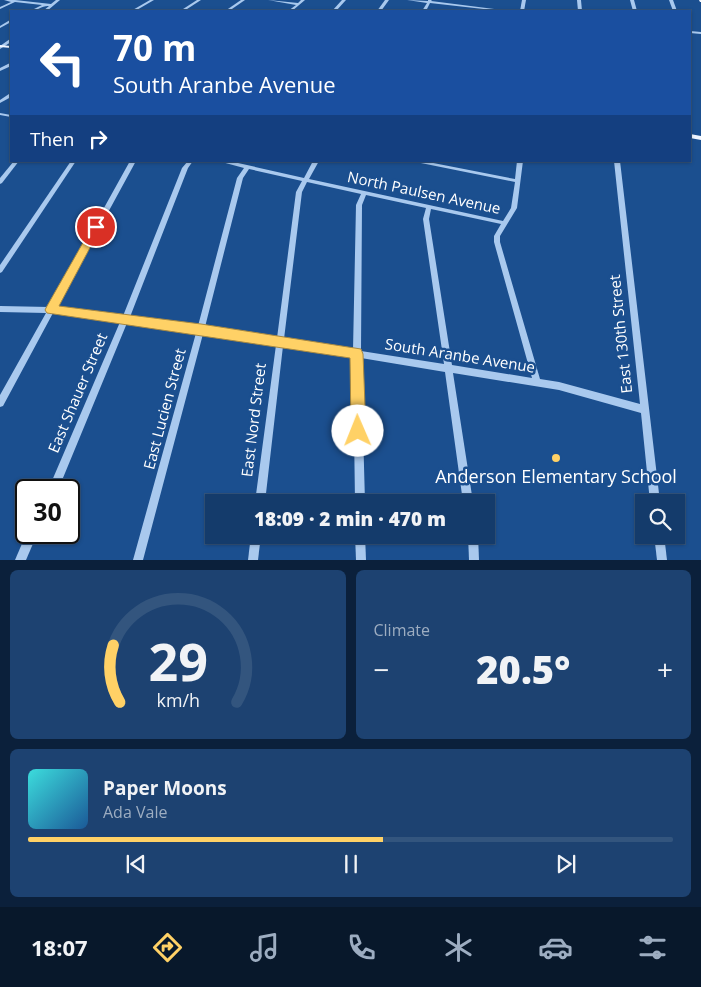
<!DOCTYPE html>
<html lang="en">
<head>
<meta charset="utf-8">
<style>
  body { margin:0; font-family:"Open Sans",sans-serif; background:#1d4271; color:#f1f3f6; height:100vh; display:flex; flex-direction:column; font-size:19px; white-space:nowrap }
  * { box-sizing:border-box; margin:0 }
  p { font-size:16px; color:#9dadc1 }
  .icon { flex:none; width:28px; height:28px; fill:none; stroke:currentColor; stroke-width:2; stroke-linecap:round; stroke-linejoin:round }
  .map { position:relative; height:560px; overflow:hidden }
  .sheet { display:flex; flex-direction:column; gap:10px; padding:10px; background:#0b203b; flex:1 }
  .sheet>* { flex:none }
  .hud { position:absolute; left:10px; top:10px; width:681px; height:152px; border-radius:0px; box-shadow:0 1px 4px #0004,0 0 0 1px #33557e; background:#1a4fa0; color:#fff; overflow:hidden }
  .tools { position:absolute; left:635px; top:494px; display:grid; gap:10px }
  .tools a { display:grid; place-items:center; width:50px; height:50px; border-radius:0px; background:#143b6b; box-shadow:0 1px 4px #0004,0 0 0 1px #33557e; font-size:25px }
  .speed { position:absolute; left:15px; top:479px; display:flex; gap:10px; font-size:25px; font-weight:700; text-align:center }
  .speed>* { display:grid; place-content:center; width:65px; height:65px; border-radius:50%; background:#143b6b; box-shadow:0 1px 4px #0004,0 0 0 1px #33557e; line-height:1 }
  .speed .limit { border:2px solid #111; border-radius:8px; background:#fff; color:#111 }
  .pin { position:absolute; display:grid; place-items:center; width:42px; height:42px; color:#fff; margin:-21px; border:2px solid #fff; border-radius:50%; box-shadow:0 1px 5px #0007 }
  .me { position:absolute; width:55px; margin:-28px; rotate:359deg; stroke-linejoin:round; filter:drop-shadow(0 0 4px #0008) }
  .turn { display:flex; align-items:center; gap:18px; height:105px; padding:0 20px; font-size:22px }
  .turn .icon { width:65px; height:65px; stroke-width:2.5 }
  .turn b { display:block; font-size:35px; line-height:42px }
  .then { display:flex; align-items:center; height:48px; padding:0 20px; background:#0003; gap:10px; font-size:19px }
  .big { font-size:38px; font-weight:800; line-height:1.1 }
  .sheet .widget { flex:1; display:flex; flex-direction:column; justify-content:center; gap:8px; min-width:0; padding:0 18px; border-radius:8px; background:#1d4271 }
  .sheet .dial { align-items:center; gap:0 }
  .dial svg { height:130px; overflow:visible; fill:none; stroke:#33557e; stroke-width:7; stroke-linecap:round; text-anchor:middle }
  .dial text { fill:#f1f3f6; stroke:none }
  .song { display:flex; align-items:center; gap:15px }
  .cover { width:60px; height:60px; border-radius:8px; background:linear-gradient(135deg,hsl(180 70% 55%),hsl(210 70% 35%)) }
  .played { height:5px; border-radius:2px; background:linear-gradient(90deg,#ffd166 55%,#33557e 55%) }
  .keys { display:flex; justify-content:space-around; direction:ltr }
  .heat { display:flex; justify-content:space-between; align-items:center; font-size:28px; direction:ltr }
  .sheet .tiles { flex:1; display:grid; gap:10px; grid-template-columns:1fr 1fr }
  .widget:last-child { grid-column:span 2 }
  .trip { position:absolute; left:205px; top:494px; width:290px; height:50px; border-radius:0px; background:#143b6b; box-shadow:0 1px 4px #0004,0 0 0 1px #33557e; font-weight:800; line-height:50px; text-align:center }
  .menu { display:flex; height:80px; justify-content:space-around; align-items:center; background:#08182b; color:#9dadc1 }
  .menu .icon { width:35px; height:35px }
  .menu .on { color:#ffd166 }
  .menu b { font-size:22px; color:#f1f3f6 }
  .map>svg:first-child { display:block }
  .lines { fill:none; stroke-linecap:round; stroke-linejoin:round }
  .minor { fill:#a9c9ee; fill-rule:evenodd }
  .major { fill:#f0f6ff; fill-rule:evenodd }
  .route { fill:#ffd166; stroke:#a68842 }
  .poi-dot { fill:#ffd166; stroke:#1b4f8f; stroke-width:2 }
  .labels { text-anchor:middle; stroke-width:5; stroke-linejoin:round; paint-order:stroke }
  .street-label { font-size:15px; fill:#fff; stroke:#1b4f8f }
  .near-poi-label { font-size:18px; fill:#fff; stroke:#1b4f8f }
</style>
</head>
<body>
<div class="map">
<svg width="701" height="560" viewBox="0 0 701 560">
  <rect width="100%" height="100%" fill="#1b4f8f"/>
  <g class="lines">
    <g class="minor">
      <path d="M4,0H15L51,4L56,0H60L47,11H43L49,6C43,5 37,11 30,11L42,5L15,2L0,9V7L11,2Z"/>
      <path d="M150,0H154L135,11H131Z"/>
      <path d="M197,0H201L184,11H180Z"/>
      <path d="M241,0H245L229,11H225Z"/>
      <path d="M268,0L298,3L301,0H305L292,11H288L296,5Z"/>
      <path d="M342,0H346L336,11H332Z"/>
      <path d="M385,0H389L381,11H377Z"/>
      <path d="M407,0L428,1V0H432L431,1L510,11H501L430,3L426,11H422L427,3Z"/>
      <path d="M522,0H526L524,11H520Z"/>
      <path d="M577,0H581L582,11H578Z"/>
      <path d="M630,0H634L637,11H633Z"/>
      <path d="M669,0H673L677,11H673Z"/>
      <path d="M10,20H11V22L0,28V26Z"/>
      <path d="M690,31L701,32V34L690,33Z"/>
      <path d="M10,39H11V42L0,49V46Z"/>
      <path d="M10,63H11V66L0,71V68Z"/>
      <path d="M9,94H11V97L0,103V100Z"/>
      <path d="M0,113L11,115V117L0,115Z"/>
      <path d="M14,161H19L2,183L0,184V178Z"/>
      <path d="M71,161H76L2,272L0,273V265Z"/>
      <path d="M130,161H136L56,308L123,316L182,168L188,161H193L188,168L130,317L198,326L237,178L244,168L218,161H229L304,178L313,161H319L309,179L503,221L511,208L515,182L411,161H423L515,179L517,161H523L517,208L500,236V242L540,379L559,382L640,404L614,161H620L660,502H650L641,413L559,390L453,373L473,502H463L445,372L361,358L365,502H355L353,357L283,346L265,502H255L276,345L203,334L143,560H133L196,333L127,323L58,490H48L120,322L53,313L3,406L0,407V395L46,313L0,312V306L49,307ZM249,169L302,181L296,192L277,338L205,327L243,178ZM307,182L361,194L356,205L353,350L284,339L302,192ZM366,195L426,208L423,219L444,364L361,351L362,205ZM431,209L501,224L494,236V242L532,378L452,365L429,219Z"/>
      <path d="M27,532H38L26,560H15Z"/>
      <path d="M251,535H261L258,560H248Z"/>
      <path d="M355,535H365L366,560H356Z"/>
      <path d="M468,535H478L479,560H469Z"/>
      <path d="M654,535H664L667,560H657Z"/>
    </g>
    <g class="major">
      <path d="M699,0H701V2H700Z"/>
      <path d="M0,45L11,46V48L0,47Z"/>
      <path d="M690,134L701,136V140L690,138Z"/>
    </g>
  </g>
  <path class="route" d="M96,224L101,227L59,306L201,324L361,349L363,354L366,431L364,436L358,438L353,436L351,431L350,358L47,313L45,310L47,306L93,225Z"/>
  <circle class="poi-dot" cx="556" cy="458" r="5"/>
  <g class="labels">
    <g class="street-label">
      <text transform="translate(424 193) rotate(12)" y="5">North Paulsen Avenue</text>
      <text transform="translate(621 334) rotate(-96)" y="5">East 130th Street</text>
      <text transform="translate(460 356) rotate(9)" y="5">South Aranbe Avenue</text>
      <text transform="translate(78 393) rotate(-67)" y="5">East Shauer Street</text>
      <text transform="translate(165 409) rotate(-75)" y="5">East Lucien Street</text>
      <text transform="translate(254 420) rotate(-83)" y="5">East Nord Street</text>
    </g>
    <g class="near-poi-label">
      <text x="556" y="483">Anderson Elementary School</text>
    </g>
  </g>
</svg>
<div class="tools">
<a><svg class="icon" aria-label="search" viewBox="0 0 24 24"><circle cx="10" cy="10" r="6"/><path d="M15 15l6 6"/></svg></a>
</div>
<div class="speed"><div class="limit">30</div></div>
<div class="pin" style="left:96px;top:227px;background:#d93025"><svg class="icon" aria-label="arrive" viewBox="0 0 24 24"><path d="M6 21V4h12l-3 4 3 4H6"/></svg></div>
<svg class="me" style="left:358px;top:431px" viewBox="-20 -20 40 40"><circle r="19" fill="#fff"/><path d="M0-13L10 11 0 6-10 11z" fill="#ffd166"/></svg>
<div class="trip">18:09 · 2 min · 470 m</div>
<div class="hud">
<div class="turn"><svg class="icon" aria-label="left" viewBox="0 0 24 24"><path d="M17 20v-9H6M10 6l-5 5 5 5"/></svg><div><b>70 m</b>South Aranbe Avenue</div></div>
<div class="then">Then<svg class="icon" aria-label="right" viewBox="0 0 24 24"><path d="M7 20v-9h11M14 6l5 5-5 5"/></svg></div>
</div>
</div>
<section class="sheet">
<div class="tiles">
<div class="widget dial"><svg viewBox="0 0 100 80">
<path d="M14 69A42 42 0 1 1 86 69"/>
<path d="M14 69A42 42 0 0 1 10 34" stroke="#ffd166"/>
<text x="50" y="56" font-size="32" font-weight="700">29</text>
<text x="50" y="72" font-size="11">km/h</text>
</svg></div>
<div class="widget"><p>Climate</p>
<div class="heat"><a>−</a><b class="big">20.5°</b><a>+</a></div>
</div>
<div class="widget">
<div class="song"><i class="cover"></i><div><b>Paper Moons</b><p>Ada Vale</p></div></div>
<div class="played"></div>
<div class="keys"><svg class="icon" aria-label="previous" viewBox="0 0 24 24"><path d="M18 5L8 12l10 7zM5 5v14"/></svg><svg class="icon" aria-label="pause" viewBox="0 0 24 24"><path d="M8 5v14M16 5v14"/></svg><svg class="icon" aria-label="next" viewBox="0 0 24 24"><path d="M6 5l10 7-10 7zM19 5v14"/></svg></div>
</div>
</div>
</section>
<nav class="menu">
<b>18:07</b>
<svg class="icon on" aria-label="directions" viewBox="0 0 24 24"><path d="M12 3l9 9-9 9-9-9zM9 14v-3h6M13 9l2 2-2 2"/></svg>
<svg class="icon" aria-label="music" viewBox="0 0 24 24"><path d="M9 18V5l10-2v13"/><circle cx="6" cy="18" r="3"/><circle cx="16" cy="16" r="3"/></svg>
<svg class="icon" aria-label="phone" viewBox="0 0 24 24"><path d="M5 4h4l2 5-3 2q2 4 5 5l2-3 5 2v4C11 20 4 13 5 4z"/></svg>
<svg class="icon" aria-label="climate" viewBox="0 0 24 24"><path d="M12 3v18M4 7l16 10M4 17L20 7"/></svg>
<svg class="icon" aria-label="car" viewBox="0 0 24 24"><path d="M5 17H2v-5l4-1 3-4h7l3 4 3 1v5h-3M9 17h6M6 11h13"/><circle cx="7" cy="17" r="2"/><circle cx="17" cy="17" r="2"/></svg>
<svg class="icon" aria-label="filters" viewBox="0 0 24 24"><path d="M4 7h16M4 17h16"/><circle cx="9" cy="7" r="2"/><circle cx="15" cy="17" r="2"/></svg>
</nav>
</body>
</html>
